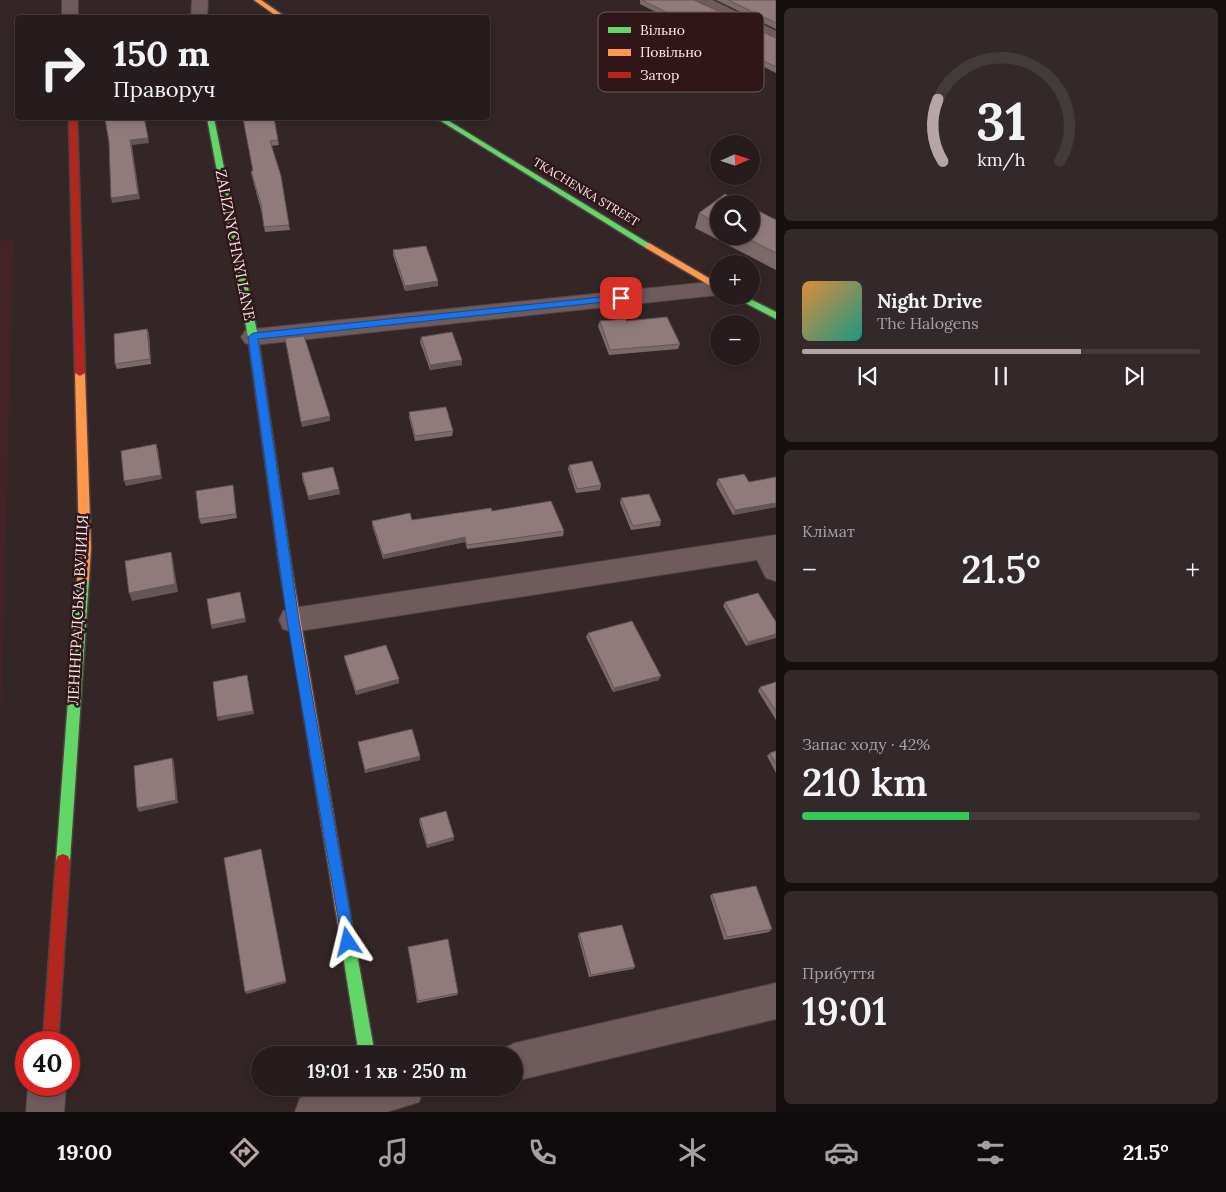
<!DOCTYPE html>
<html lang="uk">
<head>
<meta charset="utf-8">
<style>
  body { margin:0; font-family:Lora,serif; background:#33292a; color:#f1f3f6; height:100vh; display:flex; flex-direction:column; font-size:19px; white-space:nowrap }
  * { box-sizing:border-box; margin:0 }
  p { font-size:16px; color:#a4a1a4 }
  .icon { flex:none; width:28px; height:28px; fill:none; stroke:currentColor; stroke-width:2; stroke-linecap:round; stroke-linejoin:round }
  .map { position:relative; flex:1; overflow:hidden }
  .drawer { display:flex; flex-direction:column; gap:8px; padding:8px; background:#150f10; width:450px }
  .drawer>* { flex:none }
  .guide { position:absolute; left:15px; top:15px; width:475px; height:105px; border-radius:5px; box-shadow:0 2px 8px #0003,0 0 0 1px #433a3b; background:#271c1d; color:#f1f3f6; overflow:hidden }
  .needle { width:32px; rotate:87deg }
  .controls { position:absolute; left:710px; top:135px; display:grid; gap:10px }
  .controls a { display:grid; place-items:center; width:50px; height:50px; border-radius:50%; background:#271c1d; box-shadow:0 2px 8px #0003,0 0 0 1px #433a3b; font-size:25px }
  .speed { position:absolute; left:15px; top:1031px; display:flex; gap:10px; font-size:25px; font-weight:700; text-align:center }
  .speed>* { display:grid; place-content:center; width:65px; height:65px; border-radius:50%; background:#271c1d; box-shadow:0 2px 8px #0003,0 0 0 1px #433a3b; line-height:1 }
  .speed .limit { border:8px solid #d22; background:#fff; color:#111 }
  .pin { position:absolute; display:grid; place-items:center; width:42px; height:42px; color:#fff; margin:-21px; border-radius:10px; box-shadow:0 2px 8px #0006 }
  .me { position:absolute; width:55px; margin:-28px; rotate:350deg; stroke-linejoin:round; filter:drop-shadow(0 0 4px #0008) }
  .turn { display:flex; align-items:center; gap:18px; height:105px; padding:0 15px; font-size:22px }
  .turn .icon { width:65px; height:65px; stroke-width:2.5 }
  .turn b { display:block; font-size:35px; line-height:42px }
  .big { font-size:38px; font-weight:600; line-height:1.1 }
  .drawer .tile { flex:1; display:flex; flex-direction:column; justify-content:center; gap:8px; min-width:0; padding:0 18px; border-radius:8px; background:#33292a }
  .drawer .dial { align-items:center; gap:0 }
  .dial svg { height:130px; overflow:visible; fill:none; stroke:#433a3b; stroke-width:7; stroke-linecap:round; text-anchor:middle }
  .dial text { fill:#f1f3f6; stroke:none }
  .song { display:flex; align-items:center; gap:15px }
  .cover { width:60px; height:60px; border-radius:8px; background:linear-gradient(135deg,hsl(30 70% 55%),hsl(170 70% 35%)) }
  .played { height:5px; border-radius:2px; background:linear-gradient(90deg,#b7a5a6 70%,#433a3b 70%) }
  .keys { display:flex; justify-content:space-around; direction:ltr }
  .heat { display:flex; justify-content:space-between; align-items:center; font-size:28px; direction:ltr }
  .charge { height:8px; border-radius:4px; background:linear-gradient(90deg,#34c759 42%,#433a3b 0) }
  .trip { position:absolute; left:251px; top:1046px; width:272px; height:50px; border-radius:25px; background:#271c1d; box-shadow:0 2px 8px #0003,0 0 0 1px #433a3b; font-weight:600; line-height:50px; text-align:center }
  .tab-bar { display:flex; height:80px; justify-content:space-around; align-items:center; background:#100b0c; color:#a4a1a4 }
  .tab-bar .icon { width:35px; height:35px }
  .tab-bar .on { color:#b7a5a6 }
  .tab-bar b { font-size:22px; color:#f1f3f6 }
  main { display:flex; flex:1; min-height:0 }
  .map>svg:first-child { display:block }
  .built { fill:#432325 }
  .lines { fill:none; stroke-linecap:round; stroke-linejoin:round }
  .street-casing { stroke:#4f4243; stroke-width:2 }
  .fast-casing { stroke:#4f4243; stroke-width:3 }
  .slow-casing { stroke:#4f4243; stroke-width:3 }
  .jam-casing { stroke:#4f4243; stroke-width:3 }
  .street { fill:#6f5a5c; fill-rule:evenodd }
  .fast { fill:#63d668; fill-rule:evenodd }
  .slow { fill:#ff974d; fill-rule:evenodd }
  .jam { fill:#b3261e; fill-rule:evenodd }
  .wall { fill:#7c696a }
  .shaded-wall { fill:#655556 }
  .building { fill:#907a7b; stroke:#655556 }
  .route { fill:#1a73e8; stroke:#114b97 }
  .labels { text-anchor:middle; stroke-width:5; stroke-linejoin:round; paint-order:stroke }
  .far-street-label { font-size:12px; fill:#fdeaeb; stroke:#301618 }
  .street-label { font-size:15px; fill:#fdeaeb; stroke:#301618 }
  .key { fill:#301618; stroke:#6e5657; stroke-width:1 }
  .key-label { font-size:14px; fill:#fdeaeb }
</style>
</head>
<body>
<main>
<div class="map">
<svg width="776" height="1112" viewBox="0 0 776 1112">
  <rect width="100%" height="100%" fill="#342627"/>
  <path class="built" d="M14,240L0,748V241Z"/>
  <g class="lines">
    <g class="street-casing">
      <g id="street">
        <rect x="62" y="0" width="16" height="18"/>
        <path d="M192,0H208L207,18H191Z"/>
        <path d="M691,0H712L776,31V43L693,3Z"/>
        <path d="M719,281L718,295L253,345L245,343L241,337L245,331L253,329Z"/>
        <path d="M776,535V581L766,578L757,560L293,632L283,629L279,620L283,611L293,608Z"/>
        <path d="M776,983V1019L515,1081V1055H499L502,1049L515,1043Z"/>
        <path d="M28,1085H66L64,1112H26Z"/>
        <path d="M334,1088H424L419,1102L387,1112H295L300,1098Z"/>
      </g>
    </g>
    <g class="fast-casing">
      <g id="fast">
        <path d="M207,118H214L258,337L292,570L290,573H282L280,570L248,337Z"/>
        <path d="M436,118H444L653,246L649,249L646,248Z"/>
        <path d="M732,296H744L776,312V319Z"/>
        <path d="M83,574L87,576L89,579L70,861L68,866L63,868L58,866L56,861L77,579L79,576Z"/>
        <path d="M346,924L351,926L353,931L375,1055H359L339,931L341,926Z"/>
      </g>
    </g>
    <g class="slow-casing">
      <g id="slow">
        <path d="M254,0H261L287,18H279Z"/>
        <path d="M649,243L719,284V291L646,248L645,246Z"/>
        <path d="M80,370L85,373L91,548L89,579L87,582H79L77,579L79,548L75,373Z"/>
        <path d="M286,565L290,567L292,570L353,931L351,936L346,938L341,936L339,931L280,570L282,567Z"/>
      </g>
    </g>
    <g class="jam-casing">
      <g id="jam">
        <path d="M69,118H77L85,373L80,376L75,373Z"/>
        <path d="M63,854L68,856L70,861L58,1042H43L56,861L58,856Z"/>
      </g>
    </g>
    <use href="#street" class="street"/>
    <use href="#fast" class="fast"/>
    <use href="#slow" class="slow"/>
    <use href="#jam" class="jam"/>
  </g>
  <g class="wall">
    <path d="M640,0H694L776,38V73L640,4Z"/>
    <path d="M716,0H776V29Z"/>
    <path d="M243,118L278,140L279,145L271,146L290,230L265,232L261,210L252,177L251,171H253Z"/>
    <path d="M719,204V236H751L776,220V270L695,228L699,213Z"/>
    <path d="M393,250L438,286L405,291L393,255Z"/>
    <path d="M600,321H626L680,344L678,349L609,355L598,326Z"/>
    <path d="M147,329L149,334L151,364L117,369L115,364Z"/>
    <path d="M421,337L462,365L430,370L420,342Z"/>
    <path d="M409,412L453,431L452,436L415,441L409,417Z"/>
    <path d="M569,465L601,485L600,490L576,493L568,469Z"/>
    <path d="M302,473L339,489L340,494L309,500L302,478Z"/>
    <path d="M776,477V507L733,515L716,484L718,479L749,482Z"/>
    <path d="M233,485L237,518L201,524L199,519Z"/>
    <path d="M621,498L661,521L660,526L631,530L620,503Z"/>
    <path d="M492,511L564,531L563,536L467,549L465,542L383,559L372,525V521L412,520Z"/>
    <path d="M725,602L776,622L746,646L723,606Z"/>
    <path d="M588,633L659,680L613,692L586,637Z"/>
    <path d="M344,656L399,683L356,695L345,661Z"/>
    <path d="M776,682V720L758,691L760,687Z"/>
    <path d="M358,742L420,756V760L365,773Z"/>
    <path d="M776,751V773L767,756L770,753Z"/>
    <path d="M420,818L454,840L427,848L419,821Z"/>
    <path d="M712,894L772,929L769,932L724,940L710,896Z"/>
    <path d="M579,933L635,967L633,969L589,977L578,936Z"/>
    <path d="M408,947L458,993L457,995L417,1003Z"/>
  </g>
  <g class="shaded-wall">
    <path d="M145,118L149,143L132,145L140,199L112,203L111,198L130,140Z"/>
    <path d="M438,281V286L405,291V286Z"/>
    <path d="M147,329L149,334L151,364L150,359Z"/>
    <path d="M462,360V365L430,370V365Z"/>
    <path d="M330,416V421L302,427L301,422Z"/>
    <path d="M156,444L158,449L162,479L126,486L124,481Z"/>
    <path d="M339,489L340,494L309,500L308,496Z"/>
    <path d="M776,503V507L733,515L735,510Z"/>
    <path d="M465,537V542L383,559V555Z"/>
    <path d="M171,552L173,561L178,592L132,601L129,593Z"/>
    <path d="M240,592L246,622L212,629L211,625Z"/>
    <path d="M776,634V638L746,646L748,642Z"/>
    <path d="M247,675L254,714L218,721L217,717Z"/>
    <path d="M661,676L659,680L613,692L614,688Z"/>
    <path d="M399,679V683L356,695V691Z"/>
    <path d="M420,756V760L365,773V770Z"/>
    <path d="M172,758L174,762L178,803L139,812L137,808Z"/>
    <path d="M454,837V840L427,848V845Z"/>
    <path d="M261,849L286,983L247,994L245,992Z"/>
  </g>
  <g class="building">
    <path d="M642,0H694L776,38V67Z"/>
    <path d="M728,0H776V23Z"/>
    <path d="M105,118H144L148,138L130,140L138,194L111,198L109,142Z"/>
    <path d="M243,118H274L278,140L270,141L281,176L289,225L264,227L261,204L251,171H253Z"/>
    <path d="M725,194L744,204H719V224L699,213Z"/>
    <path d="M751,207L776,220V253L743,236H751Z"/>
    <path d="M426,246L438,281L405,286L393,250Z"/>
    <path d="M667,317L680,344L610,350L600,321L626,319V321Z"/>
    <path d="M147,329L150,359L115,364L114,334Z"/>
    <path d="M452,332L462,360L430,365L421,337Z"/>
    <path d="M304,336L330,416L301,422L285,338Z"/>
    <path d="M446,407L453,431L415,436L409,412Z"/>
    <path d="M156,444L161,475L124,481L121,451Z"/>
    <path d="M592,461L601,485L577,489L569,465Z"/>
    <path d="M333,467L339,489L308,496L302,473Z"/>
    <path d="M744,474L749,482L776,477V503L735,510L718,479Z"/>
    <path d="M233,485L236,514L199,519L196,491Z"/>
    <path d="M649,494L661,521L633,526L621,498Z"/>
    <path d="M551,501L564,531L467,545L465,537L383,555L372,521L410,513L412,520L491,508L492,511Z"/>
    <path d="M171,552L175,584L129,593L125,561Z"/>
    <path d="M240,592L245,618L211,625L207,599Z"/>
    <path d="M758,593L776,622V634L748,642L725,602Z"/>
    <path d="M632,621L661,676L614,688L588,633Z"/>
    <path d="M386,645L399,679L356,691L344,656Z"/>
    <path d="M247,675L253,711L217,717L213,682Z"/>
    <path d="M776,682V711L760,687Z"/>
    <path d="M412,729L420,756L365,770L358,742Z"/>
    <path d="M776,751V764L770,753Z"/>
    <path d="M172,758L176,800L137,808L134,766Z"/>
    <path d="M446,811L454,837L427,845L420,818Z"/>
    <path d="M261,849L286,981L245,992L224,858Z"/>
    <path d="M756,886L772,929L727,937L712,894Z"/>
    <path d="M622,925L635,967L591,975L579,933Z"/>
    <path d="M448,939L458,993L418,1001L408,947Z"/>
  </g>
  <path class="route" d="M621,295L626,298L624,300L258,339L299,620L355,942L353,947L348,949L343,947L287,620L248,337L253,333Z"/>
  <g class="labels">
    <g class="far-street-label">
      <text transform="translate(586 192) rotate(31)" y="4">TKACHENKA STREET</text>
    </g>
    <g class="street-label">
      <text transform="translate(235 245) rotate(79)" y="5">ZALIZNYCHNYI LANE</text>
      <text transform="translate(78 610) rotate(-87)" y="5">ЛЕНІНГРАДСЬКА ВУЛИЦЯ</text>
    </g>
  </g>
  <rect x="598" y="12" width="166" height="80" rx="8" class="key"/>
  <rect x="608" y="27" width="23" height="6" fill="#63d668"/>
  <rect x="608" y="49" width="23" height="7" fill="#ff974d"/>
  <rect x="608" y="72" width="23" height="6" fill="#b3261e"/>
  <g class="key-label">
    <text x="640" y="35">Вільно</text>
    <text x="640" y="57">Повільно</text>
    <text x="640" y="80">Затор</text>
  </g>
</svg>
<div class="controls">
<a><svg class="needle" viewBox="-14 -14 28 28"><path d="M0-13l5 13h-10z" fill="#e53935"/><path d="M0 13l5-13h-10z" fill="#a4a1a4"/></svg></a>
<a><svg class="icon" aria-label="search" viewBox="0 0 24 24"><circle cx="10" cy="10" r="6"/><path d="M15 15l6 6"/></svg></a>
<a>+</a>
<a>−</a>
</div>
<div class="speed"><div class="limit">40</div></div>
<div class="pin" style="left:621px;top:298px;background:#d93025"><svg class="icon" aria-label="arrive" viewBox="0 0 24 24"><path d="M6 21V4h12l-3 4 3 4H6"/></svg></div>
<svg class="me" style="left:348px;top:942px" viewBox="-20 -20 40 40"><path d="M0-17L14 15 0 8-14 15z" fill="#1a73e8" stroke="#fff" stroke-width="4"/></svg>
<div class="trip">19:01 · 1 хв · 250 m</div>
<div class="guide">
<div class="turn"><svg class="icon" aria-label="right" viewBox="0 0 24 24"><path d="M7 20v-9h11M14 6l5 5-5 5"/></svg><div><b>150 m</b>Праворуч</div></div>
</div>
</div>
<section class="drawer">
<div class="tile dial"><svg viewBox="0 0 100 80">
<path d="M14 69A42 42 0 1 1 86 69"/>
<path d="M14 69A42 42 0 0 1 11 31" stroke="#b7a5a6"/>
<text x="50" y="56" font-size="32" font-weight="700">31</text>
<text x="50" y="72" font-size="11">km/h</text>
</svg></div>
<div class="tile">
<div class="song"><i class="cover"></i><div><b>Night Drive</b><p>The Halogens</p></div></div>
<div class="played"></div>
<div class="keys"><svg class="icon" aria-label="previous" viewBox="0 0 24 24"><path d="M18 5L8 12l10 7zM5 5v14"/></svg><svg class="icon" aria-label="pause" viewBox="0 0 24 24"><path d="M8 5v14M16 5v14"/></svg><svg class="icon" aria-label="next" viewBox="0 0 24 24"><path d="M6 5l10 7-10 7zM19 5v14"/></svg></div>
</div>
<div class="tile"><p>Клімат</p>
<div class="heat"><a>−</a><b class="big">21.5°</b><a>+</a></div>
</div>
<div class="tile"><p>Запас ходу · 42%</p><b class="big">210 km</b><div class="charge"></div></div>
<div class="tile"><p>Прибуття</p><b class="big">19:01</b></div>
</section>
</main>
<nav class="tab-bar">
<b>19:00</b>
<svg class="icon on" aria-label="directions" viewBox="0 0 24 24"><path d="M12 3l9 9-9 9-9-9zM9 14v-3h6M13 9l2 2-2 2"/></svg>
<svg class="icon" aria-label="music" viewBox="0 0 24 24"><path d="M9 18V5l10-2v13"/><circle cx="6" cy="18" r="3"/><circle cx="16" cy="16" r="3"/></svg>
<svg class="icon" aria-label="phone" viewBox="0 0 24 24"><path d="M5 4h4l2 5-3 2q2 4 5 5l2-3 5 2v4C11 20 4 13 5 4z"/></svg>
<svg class="icon" aria-label="climate" viewBox="0 0 24 24"><path d="M12 3v18M4 7l16 10M4 17L20 7"/></svg>
<svg class="icon" aria-label="car" viewBox="0 0 24 24"><path d="M5 17H2v-5l4-1 3-4h7l3 4 3 1v5h-3M9 17h6M6 11h13"/><circle cx="7" cy="17" r="2"/><circle cx="17" cy="17" r="2"/></svg>
<svg class="icon" aria-label="filters" viewBox="0 0 24 24"><path d="M4 7h16M4 17h16"/><circle cx="9" cy="7" r="2"/><circle cx="15" cy="17" r="2"/></svg>
<b>21.5°</b>
</nav>
</body>
</html>
